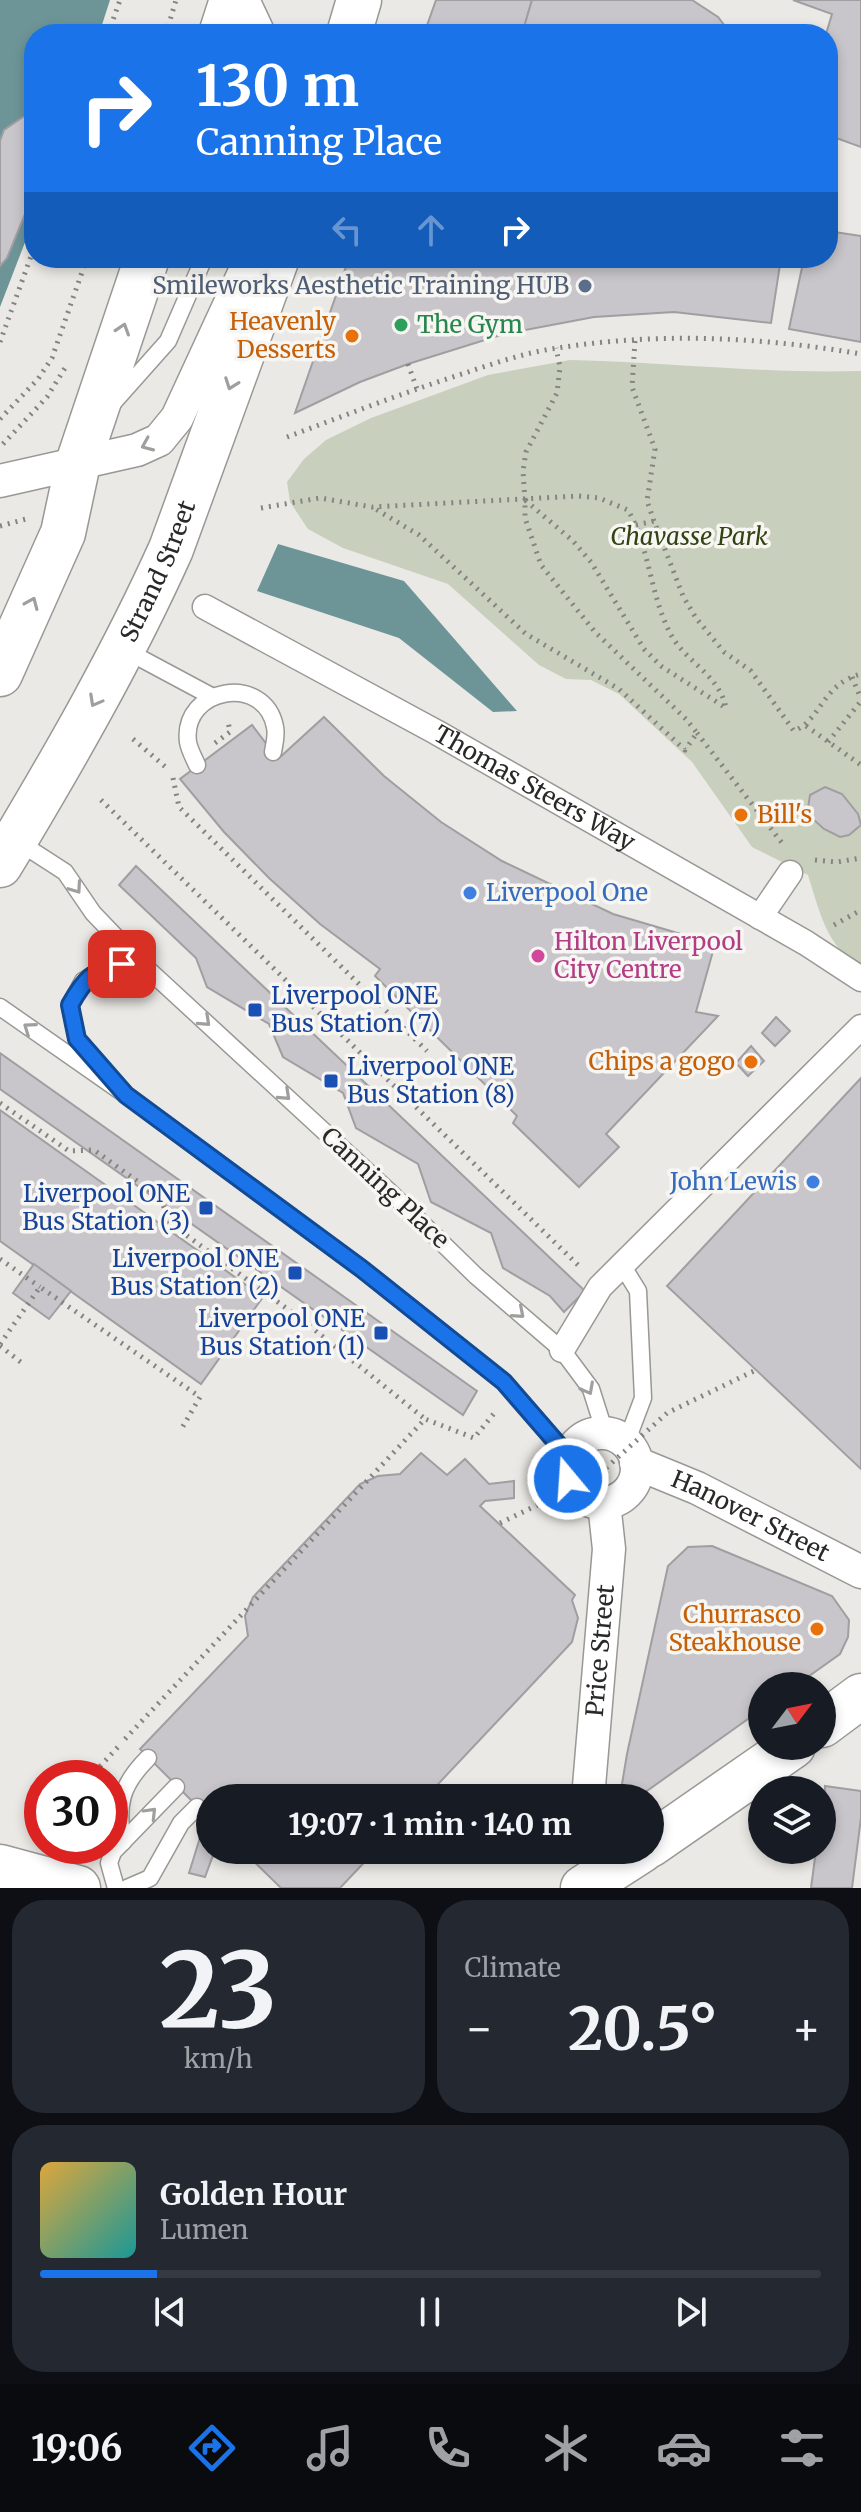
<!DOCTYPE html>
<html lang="en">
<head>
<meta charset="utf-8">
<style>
  body { margin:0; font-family:Merriweather,serif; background:#242831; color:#f1f3f6; height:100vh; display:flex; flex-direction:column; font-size:30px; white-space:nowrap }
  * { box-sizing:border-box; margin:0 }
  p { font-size:26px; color:#9ea1a6 }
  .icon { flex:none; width:44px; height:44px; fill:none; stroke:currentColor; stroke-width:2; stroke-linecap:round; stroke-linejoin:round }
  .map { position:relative; height:1888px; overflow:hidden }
  .side { display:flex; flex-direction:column; gap:12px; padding:12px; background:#0d0f14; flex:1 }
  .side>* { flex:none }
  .banner { position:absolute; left:24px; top:24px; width:814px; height:244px; border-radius:32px; box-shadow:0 4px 12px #0003; background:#1a73e8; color:#fff; overflow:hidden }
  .needle { width:52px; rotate:58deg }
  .controls { position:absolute; left:748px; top:1672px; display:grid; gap:16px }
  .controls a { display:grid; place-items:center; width:88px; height:88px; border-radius:50%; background:#171b24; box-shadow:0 4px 12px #0003; font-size:40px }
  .speed { position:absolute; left:24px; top:1760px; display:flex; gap:16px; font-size:40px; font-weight:700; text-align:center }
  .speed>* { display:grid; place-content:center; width:104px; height:104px; border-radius:50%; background:#171b24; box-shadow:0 4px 12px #0003; line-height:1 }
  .speed .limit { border:12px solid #d22; background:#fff; color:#111 }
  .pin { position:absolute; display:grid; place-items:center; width:68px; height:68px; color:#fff; margin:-34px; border-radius:16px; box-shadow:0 4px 12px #0006 }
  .me { position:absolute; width:88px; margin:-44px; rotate:342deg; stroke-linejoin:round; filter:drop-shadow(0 0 6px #0008) }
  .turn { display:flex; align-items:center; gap:28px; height:168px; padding:0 40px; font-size:36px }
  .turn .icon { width:104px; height:104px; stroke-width:2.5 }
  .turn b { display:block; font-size:56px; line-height:68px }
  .lanes { display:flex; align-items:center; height:76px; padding:0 40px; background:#0003; justify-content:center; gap:40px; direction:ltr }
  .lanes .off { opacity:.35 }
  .big { font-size:60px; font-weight:700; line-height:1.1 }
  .side .widget { flex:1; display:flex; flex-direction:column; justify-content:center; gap:12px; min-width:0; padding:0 28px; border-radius:32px; background:#242831 }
  .side .dial { align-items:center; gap:0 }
  .dial b { font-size:104px; line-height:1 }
  .song { display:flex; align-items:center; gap:24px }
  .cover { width:96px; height:96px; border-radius:12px; background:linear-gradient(135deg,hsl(40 70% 55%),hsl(180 70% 35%)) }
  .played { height:8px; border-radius:4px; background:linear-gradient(90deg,#1a73e8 15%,#363941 15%) }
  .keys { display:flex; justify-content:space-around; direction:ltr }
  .heat { display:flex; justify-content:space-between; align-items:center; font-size:44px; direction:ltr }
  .side .tiles { flex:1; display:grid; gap:12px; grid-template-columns:1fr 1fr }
  .widget:last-child { grid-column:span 2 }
  .trip { position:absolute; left:196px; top:1784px; width:468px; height:80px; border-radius:40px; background:#171b24; box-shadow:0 4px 12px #0003; font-weight:700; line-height:80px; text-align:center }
  .tabs { display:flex; height:128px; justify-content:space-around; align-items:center; background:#090b0e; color:#9ea1a6 }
  .tabs .icon { width:56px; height:56px }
  .tabs .on { color:#1a73e8 }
  .tabs b { font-size:36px; color:#f1f3f6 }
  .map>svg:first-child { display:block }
  .green { fill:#c8d0bd }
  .water { fill:#6d9598 }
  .building { fill:#c8c6ca; stroke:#a09ea1; stroke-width:2 }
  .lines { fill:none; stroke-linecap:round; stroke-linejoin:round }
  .service-casing { stroke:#999894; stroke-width:19 }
  .pedestrian-casing { stroke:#999894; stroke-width:27 }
  .minor-casing { stroke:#999894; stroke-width:35 }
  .secondary-casing { stroke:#999894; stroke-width:47 }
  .primary-casing { stroke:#999894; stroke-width:47 }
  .trunk-casing { stroke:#999894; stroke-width:47 }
  .path { stroke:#858481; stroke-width:5; stroke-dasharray:2 6; stroke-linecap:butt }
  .service { stroke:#fff; stroke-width:16 }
  .pedestrian { stroke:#fff; stroke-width:24 }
  .minor { stroke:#fff; stroke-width:32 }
  .secondary { stroke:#fff; stroke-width:44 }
  .primary { stroke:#fff; stroke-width:44 }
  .trunk { stroke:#fff; stroke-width:44 }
  .path-bridge { stroke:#858481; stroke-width:5; stroke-dasharray:2 6; stroke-linecap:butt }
  .oneway { stroke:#9f9f9e }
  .route-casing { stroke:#114b97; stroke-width:20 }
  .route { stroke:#1a73e8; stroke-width:14 }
  .service-dot { fill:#5c6f8a; stroke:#f7f6f2; stroke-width:3 }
  .leisure-dot { fill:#2e9e5b; stroke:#f7f6f2; stroke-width:3 }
  .food-dot { fill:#e8710a; stroke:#f7f6f2; stroke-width:3 }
  .shop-dot { fill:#3f7fe0; stroke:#f7f6f2; stroke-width:3 }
  .hotel-dot { fill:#d1479c; stroke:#f7f6f2; stroke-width:3 }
  .transit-dot { fill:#1a4fb4; stroke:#f7f6f2; stroke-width:3 }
  .labels { text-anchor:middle; stroke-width:7; stroke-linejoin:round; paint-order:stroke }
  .service-label { font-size:24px; fill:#4e5e75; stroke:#f7f6f2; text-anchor:end }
  .food-label { font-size:24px; fill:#c56008; stroke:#f7f6f2; text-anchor:end }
  .leisure-label { font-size:24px; fill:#27864d; stroke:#f7f6f2; text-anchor:start }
  .park-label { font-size:24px; font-style:italic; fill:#324212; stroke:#f7f6f2 }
  .street-label { font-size:24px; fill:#2a2928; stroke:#f7f6f2 }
  .shop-label { font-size:24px; fill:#366cbe; stroke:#f7f6f2; text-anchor:start }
  .hotel-label { font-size:24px; fill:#b23c85; stroke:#f7f6f2; text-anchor:start }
  .transit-label { font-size:24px; fill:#164399; stroke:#f7f6f2; text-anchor:end }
</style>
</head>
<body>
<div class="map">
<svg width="861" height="1888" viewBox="0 0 861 1888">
  <rect width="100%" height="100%" fill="#eae9e5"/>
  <path class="green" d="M570,360C667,362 764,374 861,371V968C827,948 819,910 808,875L752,847L692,762L619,694L591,680L566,679L539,665L448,584L343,548L308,529L290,502L287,482L304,459L326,440L371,418L488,375Z"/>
  <g class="water">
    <path d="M0,0H110L99,34H34V219L0,307Z"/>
    <path d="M278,544L404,581L517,711L493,712L399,638L257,591Z"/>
  </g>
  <g class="building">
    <path d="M436,0H532L522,34H424Z"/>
    <path d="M532,0H692L718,17L731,34H522Z"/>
    <path d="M793,0H861V147L828,135V34H826L832,14Z"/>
    <path d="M23,117H34V192L7,258L0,266V141L4,130Z"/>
    <path d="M828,231L861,236V342L789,329L804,258H828Z"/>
    <path d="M349,258H781L771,323L674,312L594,317L504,334L408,364L360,382L295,413Z"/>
    <path d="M324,717L384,776L441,822L502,861L613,914L715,944L696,1012L718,1016L606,1134L619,1147L579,1187L513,1123L517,1116L375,976L380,969L320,924L269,878L224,832L180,779L252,725L278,759Z"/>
    <path d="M825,787L842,794L858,814L861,825L849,835L840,837L824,829L814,820L808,808L810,795Z"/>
    <path d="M136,866L585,1291L564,1312L550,1296L503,1268L491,1233L431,1202L418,1164L356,1128L343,1093L283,1057L269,1024L207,987L196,958L119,885Z"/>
    <path d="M776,1017L790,1031L775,1046L762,1033Z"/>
    <path d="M751,1046L764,1061L748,1076L736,1063Z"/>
    <path d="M0,1053L477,1391L463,1415L0,1089Z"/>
    <path d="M861,1078V1469L667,1286Z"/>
    <path d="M0,1110L263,1297L201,1384L0,1241Z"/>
    <path d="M34,1264L71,1291L49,1319L13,1293Z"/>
    <path d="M421,1453L447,1475L465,1459L489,1484L514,1481V1498L485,1501L480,1506L575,1595L572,1600L578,1618L572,1642L425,1798H210V1819L140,1749L248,1636L245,1616L253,1597L360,1484L378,1476L400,1474Z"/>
    <path d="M712,1546L832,1596L849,1620L848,1637L840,1654L795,1686H762V1709L637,1798H622L620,1796L627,1754L668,1566L688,1547Z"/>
    <path d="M825,1786L861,1791V1818L852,1888H811L816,1850H822Z"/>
    <path d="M210,1821V1850H215L205,1877L189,1873L203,1828Z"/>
    <path d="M242,1850H376L340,1888H281Z"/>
  </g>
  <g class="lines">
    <g class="service-casing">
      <g id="service">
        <path d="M112,404L168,341L204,258"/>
        <path d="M125,650L211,696"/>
        <path d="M197,765C194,758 189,749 188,742C181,687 265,673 275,727C277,735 274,745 273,752"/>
        <path d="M17,841L65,872L93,913L139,961L392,1194L476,1276L562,1350L591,1389L605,1433"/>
        <path d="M0,1007L126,1095L362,1269L504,1382L569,1457"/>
        <path d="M109,1076L77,1039L70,1005L83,981L105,968L139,961"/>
        <path d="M622,1265L638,1291L643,1398L626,1443"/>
        <path d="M123,1842C116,1805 121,1785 148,1758"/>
        <path d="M116,1888L109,1863L113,1852L176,1787"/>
        <path d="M127,1888L150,1878L181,1823L197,1807"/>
      </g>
    </g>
    <g class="pedestrian-casing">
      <g id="pedestrian">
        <path id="s1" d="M205,607L436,732L806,943L861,979"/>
        <path d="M760,917L790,873"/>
        <path d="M562,1350L600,1287L861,1027"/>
      </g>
    </g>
    <g class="minor-casing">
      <g id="minor">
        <path d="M243,0L259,34"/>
        <path d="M0,481L137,450L159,440L177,418L251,258"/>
        <circle cx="602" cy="1468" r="35"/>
        <path id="s2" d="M636,1463L697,1488L861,1572"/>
        <path id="s3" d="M588,1798L609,1549L604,1503"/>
      </g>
    </g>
    <g class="secondary-casing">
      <g id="secondary">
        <path d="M822,1725L861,1696"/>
        <path d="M650,1845L793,1746"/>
        <path d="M583,1888L642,1850"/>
      </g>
    </g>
    <g class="primary-casing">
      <path id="primary" d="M0,1867L78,1888"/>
    </g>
    <g class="trunk-casing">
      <g id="trunk">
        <path d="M221,34L232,0"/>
        <path d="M349,34L359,0"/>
        <path d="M0,674L63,533L78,463L147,258"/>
        <path id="s4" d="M0,865C62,762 122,658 171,549L277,258"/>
      </g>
    </g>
    <g class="path">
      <path d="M108,34L120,0"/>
      <path d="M166,34L176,0"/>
      <path d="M635,341L632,387L655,449L647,501L654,521"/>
      <path d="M0,342L34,248"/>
      <path d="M408,364L417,389"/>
      <path d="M0,419L38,379L52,358L87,258"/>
      <path d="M287,437C346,415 405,392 465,373C495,363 527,352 558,348C658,332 762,337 861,354"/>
      <path d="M3,444L47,397L65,368"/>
      <path d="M525,500L523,471L526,452L557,393L560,367L556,348"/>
      <path d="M261,508L320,498L372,507L579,496L599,498L628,510C649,547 650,591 668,629C682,661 719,673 726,708L661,666L644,649L591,562L573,541L525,500V518L541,565L595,632L686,719L697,733L685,750L619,689L526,634L419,535L372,507"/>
      <path d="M636,525L654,521L683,596L696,618L724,652L751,671L794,731C822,719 822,684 861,674"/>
      <path d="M0,526L26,519"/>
      <path d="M852,677L861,699"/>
      <path d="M806,726L861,765"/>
      <path d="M697,733L782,843"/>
      <path d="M133,739L169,770"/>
      <path d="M828,742L861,701"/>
      <path d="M215,743L230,732L228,721"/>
      <path d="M173,778L179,807L427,1051"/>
      <path d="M101,800L579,1266"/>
      <path d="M815,860L837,862L861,858"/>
      <path d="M834,925L861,910"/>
      <path d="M0,1103L69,1151L94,1150L162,1199L167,1221L301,1319L425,1419"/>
      <path d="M0,1259L40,1287"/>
      <path d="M0,1344L40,1287L200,1397L182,1428"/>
      <path d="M0,1346L22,1363"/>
      <path d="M125,1739L425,1419L474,1438L496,1411"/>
      <path d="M89,1778L118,1747"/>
    </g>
    <use href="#service" class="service"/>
    <use href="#pedestrian" class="pedestrian"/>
    <use href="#minor" class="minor"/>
    <use href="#secondary" class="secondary"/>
    <use href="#primary" class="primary"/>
    <use href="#trunk" class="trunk"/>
    <path class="path-bridge" d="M500,1523L596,1477L667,1413L756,1370"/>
  </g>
  <defs><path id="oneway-chevron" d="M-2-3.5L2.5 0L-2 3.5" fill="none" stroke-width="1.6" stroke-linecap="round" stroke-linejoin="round" transform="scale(2)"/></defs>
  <g class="oneway">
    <use href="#oneway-chevron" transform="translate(123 329) rotate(-72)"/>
    <use href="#oneway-chevron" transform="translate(231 384) rotate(110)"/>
    <use href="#oneway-chevron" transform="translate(147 445) rotate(157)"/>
    <use href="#oneway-chevron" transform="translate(32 603) rotate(-67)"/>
    <use href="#oneway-chevron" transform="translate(95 701) rotate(119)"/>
    <use href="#oneway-chevron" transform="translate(76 888) rotate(55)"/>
    <use href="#oneway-chevron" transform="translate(205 1021) rotate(43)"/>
    <use href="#oneway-chevron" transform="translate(29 1028) rotate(-145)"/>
    <use href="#oneway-chevron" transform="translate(285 1095) rotate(43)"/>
    <use href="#oneway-chevron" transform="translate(519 1313) rotate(41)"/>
    <use href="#oneway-chevron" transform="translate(588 1389) rotate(62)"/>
    <use href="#oneway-chevron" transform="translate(151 1813) rotate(-46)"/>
  </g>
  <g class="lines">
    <g class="route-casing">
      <path id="route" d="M122,964C92,970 84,980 70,1005L77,1039L126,1095L362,1269L504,1382L569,1457L568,1479"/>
    </g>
    <use href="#route" class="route"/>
  </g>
  <circle class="service-dot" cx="585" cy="286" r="8"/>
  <circle class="leisure-dot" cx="401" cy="325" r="8"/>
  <g class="food-dot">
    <circle cx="352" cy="336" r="8"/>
    <circle cx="741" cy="815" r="8"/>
    <circle cx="751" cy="1062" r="8"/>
    <circle cx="817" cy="1629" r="8"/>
  </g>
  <g class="shop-dot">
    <circle cx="470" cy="893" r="8"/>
    <circle cx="813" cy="1182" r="8"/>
  </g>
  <circle class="hotel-dot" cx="538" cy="956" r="8"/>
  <g class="transit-dot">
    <rect x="247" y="1002" width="16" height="16" rx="4"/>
    <rect x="323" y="1073" width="16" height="16" rx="4"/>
    <rect x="198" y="1200" width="16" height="16" rx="4"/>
    <rect x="287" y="1265" width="16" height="16" rx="4"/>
    <rect x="373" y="1325" width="16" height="16" rx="4"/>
  </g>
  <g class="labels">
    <g class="service-label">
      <text x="569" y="294">Smileworks Aesthetic Training HUB</text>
    </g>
    <g class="food-label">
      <text x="336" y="330">Heavenly<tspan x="336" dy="28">Desserts</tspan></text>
      <text x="757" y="823" text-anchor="start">Bill's</text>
      <text x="735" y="1070">Chips a gogo</text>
      <text x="801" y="1623">Churrasco<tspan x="801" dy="28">Steakhouse</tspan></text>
    </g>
    <g class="leisure-label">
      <text x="417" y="333">The Gym</text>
    </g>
    <g class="park-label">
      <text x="689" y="545">Chavasse Park</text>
    </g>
    <g class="street-label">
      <text dy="8" stroke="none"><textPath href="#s4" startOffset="334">Strand Street</textPath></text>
      <text dy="8" stroke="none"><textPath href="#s1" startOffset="376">Thomas Steers Way</textPath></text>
      <text transform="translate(385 1188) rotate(43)" y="8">Canning Place</text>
      <text dy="8" stroke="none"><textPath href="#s2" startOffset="126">Hanover Street</textPath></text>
      <text dy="8" stroke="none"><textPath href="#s3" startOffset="148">Price Street</textPath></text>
    </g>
    <g class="shop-label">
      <text x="486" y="901">Liverpool One</text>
      <text x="797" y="1190" text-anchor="end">John Lewis</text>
    </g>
    <g class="hotel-label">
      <text x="554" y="950">Hilton Liverpool<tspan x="554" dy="28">City Centre</tspan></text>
    </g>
    <g class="transit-label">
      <text x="271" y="1004" text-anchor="start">Liverpool ONE<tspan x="271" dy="28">Bus Station (7)</tspan></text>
      <text x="347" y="1075" text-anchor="start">Liverpool ONE<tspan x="347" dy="28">Bus Station (8)</tspan></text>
      <text x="190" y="1202">Liverpool ONE<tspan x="190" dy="28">Bus Station (3)</tspan></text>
      <text x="279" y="1267">Liverpool ONE<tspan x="279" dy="28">Bus Station (2)</tspan></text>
      <text x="365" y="1327">Liverpool ONE<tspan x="365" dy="28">Bus Station (1)</tspan></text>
    </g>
  </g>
</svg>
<div class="controls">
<a><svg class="needle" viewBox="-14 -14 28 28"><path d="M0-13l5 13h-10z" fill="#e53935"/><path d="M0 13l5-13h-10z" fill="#9ea1a6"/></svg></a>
<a><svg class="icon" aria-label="layers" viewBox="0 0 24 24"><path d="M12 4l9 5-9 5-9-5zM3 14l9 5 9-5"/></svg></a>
</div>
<div class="speed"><div class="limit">30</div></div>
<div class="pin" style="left:122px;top:964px;background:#d93025"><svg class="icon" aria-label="arrive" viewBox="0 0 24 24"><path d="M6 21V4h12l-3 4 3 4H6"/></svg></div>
<svg class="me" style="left:568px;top:1479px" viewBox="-20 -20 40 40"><circle r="17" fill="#1a73e8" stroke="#fff" stroke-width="3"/><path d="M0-11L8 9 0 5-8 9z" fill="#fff"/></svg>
<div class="trip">19:07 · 1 min · 140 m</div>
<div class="banner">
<div class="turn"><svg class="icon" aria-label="right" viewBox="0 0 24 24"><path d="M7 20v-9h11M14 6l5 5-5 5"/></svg><div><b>130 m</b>Canning Place</div></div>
<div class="lanes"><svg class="icon off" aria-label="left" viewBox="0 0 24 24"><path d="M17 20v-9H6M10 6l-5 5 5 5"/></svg><svg class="icon off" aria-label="ahead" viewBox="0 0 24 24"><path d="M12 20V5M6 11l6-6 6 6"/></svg><svg class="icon" aria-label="right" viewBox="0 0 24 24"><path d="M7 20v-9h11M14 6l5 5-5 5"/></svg></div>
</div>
</div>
<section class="side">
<div class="tiles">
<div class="widget dial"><b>23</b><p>km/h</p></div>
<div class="widget"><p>Climate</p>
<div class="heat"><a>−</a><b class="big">20.5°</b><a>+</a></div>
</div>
<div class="widget">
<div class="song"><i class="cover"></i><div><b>Golden Hour</b><p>Lumen</p></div></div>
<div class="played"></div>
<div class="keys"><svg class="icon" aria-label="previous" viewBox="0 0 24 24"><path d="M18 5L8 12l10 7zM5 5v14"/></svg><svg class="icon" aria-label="pause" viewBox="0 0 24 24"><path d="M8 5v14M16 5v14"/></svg><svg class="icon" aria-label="next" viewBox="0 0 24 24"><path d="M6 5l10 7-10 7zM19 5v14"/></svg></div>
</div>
</div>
</section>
<nav class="tabs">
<b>19:06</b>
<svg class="icon on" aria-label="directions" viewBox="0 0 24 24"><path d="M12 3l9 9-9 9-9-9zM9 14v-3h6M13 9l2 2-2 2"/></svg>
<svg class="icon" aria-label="music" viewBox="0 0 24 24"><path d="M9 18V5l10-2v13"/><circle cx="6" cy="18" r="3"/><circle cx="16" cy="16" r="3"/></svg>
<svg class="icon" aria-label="phone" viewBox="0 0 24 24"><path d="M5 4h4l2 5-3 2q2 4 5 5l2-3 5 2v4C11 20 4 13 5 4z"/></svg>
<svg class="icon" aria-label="climate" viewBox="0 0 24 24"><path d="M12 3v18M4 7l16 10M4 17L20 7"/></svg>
<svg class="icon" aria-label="car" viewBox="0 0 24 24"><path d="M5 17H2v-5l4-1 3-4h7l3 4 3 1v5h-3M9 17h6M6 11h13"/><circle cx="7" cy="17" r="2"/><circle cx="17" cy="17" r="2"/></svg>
<svg class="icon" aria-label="filters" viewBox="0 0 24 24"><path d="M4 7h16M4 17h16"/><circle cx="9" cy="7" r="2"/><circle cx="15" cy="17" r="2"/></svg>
</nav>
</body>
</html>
